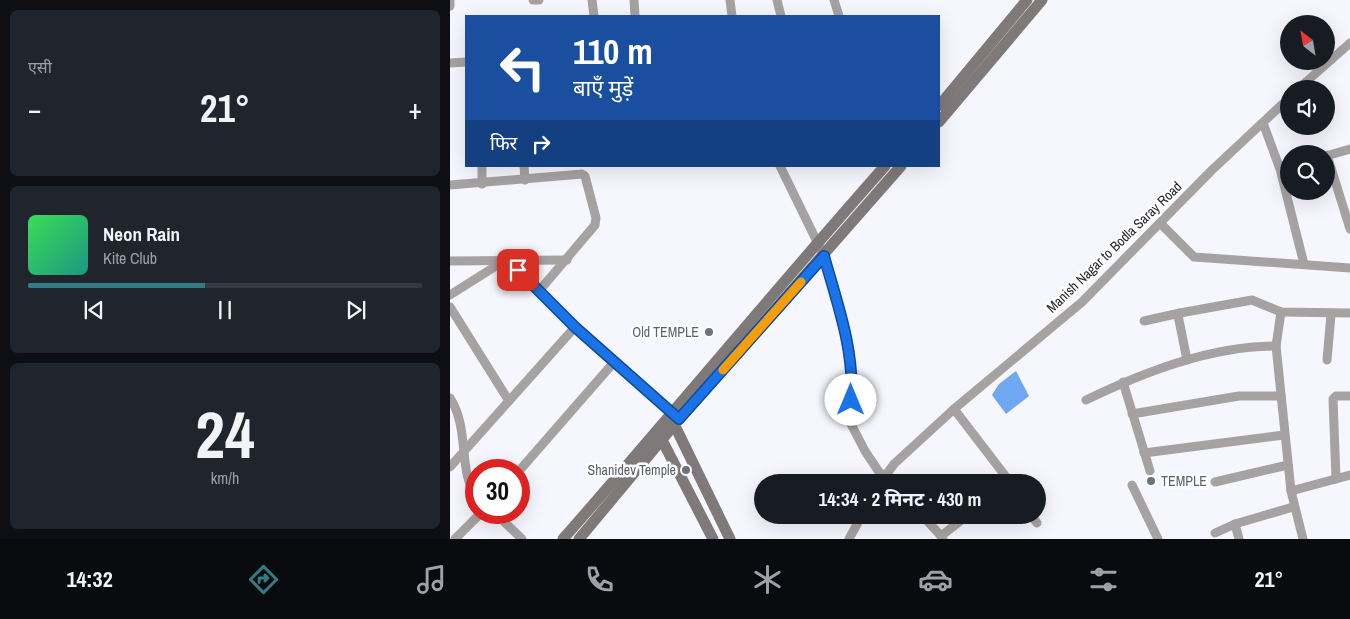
<!DOCTYPE html>
<html lang="hi">
<head>
<meta charset="utf-8">
<style>
  body { margin:0; font-family:"Archivo Narrow","Noto Sans Devanagari",sans-serif; background:#20242c; color:#f1f3f6; height:100vh; display:flex; flex-direction:column; font-size:19px; white-space:nowrap }
  * { box-sizing:border-box; margin:0 }
  p { font-size:16px; color:#9ea1a6 }
  .icon { flex:none; width:28px; height:28px; fill:none; stroke:currentColor; stroke-width:2; stroke-linecap:round; stroke-linejoin:round }
  .map { position:relative; flex:1; overflow:hidden }
  .panel { display:flex; flex-direction:column; gap:10px; padding:10px; background:#0d0f14; width:450px }
  .panel>* { flex:none }
  .banner { position:absolute; left:15px; top:15px; width:475px; height:152px; border-radius:0px; box-shadow:0 5px 20px #0002; background:#1a4fa0; color:#fff; overflow:hidden }
  .needle { width:32px; rotate:329deg }
  .controls { position:absolute; left:830px; top:15px; display:grid; gap:10px }
  .controls a { display:grid; place-items:center; width:55px; height:55px; border-radius:50%; background:#171b24; box-shadow:0 5px 20px #0002; font-size:25px }
  .speed { position:absolute; left:15px; top:459px; display:flex; gap:10px; font-size:25px; font-weight:700; text-align:center }
  .speed>* { display:grid; place-content:center; width:65px; height:65px; border-radius:50%; background:#171b24; box-shadow:0 5px 20px #0002; line-height:1 }
  .speed .limit { border:8px solid #d22; background:#fff; color:#111 }
  .pin { position:absolute; display:grid; place-items:center; width:42px; height:42px; color:#fff; margin:-21px; border-radius:10px; box-shadow:0 2px 8px #0006 }
  .me { position:absolute; width:55px; margin:-28px; rotate:0deg; stroke-linejoin:round; filter:drop-shadow(0 0 4px #0008) }
  .turn { display:flex; align-items:center; gap:18px; height:105px; padding:0 25px; font-size:22px }
  .turn .icon { width:65px; height:65px; stroke-width:2.5 }
  .turn b { display:block; font-size:35px; line-height:42px }
  .then { display:flex; align-items:center; height:48px; padding:0 25px; background:#0003; gap:10px; font-size:19px }
  .big { font-size:38px; font-weight:700; line-height:1.1 }
  .panel .widget { flex:1; display:flex; flex-direction:column; justify-content:center; gap:8px; min-width:0; padding:0 18px; border-radius:8px; background:#20242c }
  .panel .dial { align-items:center; gap:0 }
  .dial b { font-size:65px; line-height:1 }
  .song { display:flex; align-items:center; gap:15px }
  .cover { width:60px; height:60px; border-radius:8px; background:linear-gradient(135deg,hsl(130 70% 55%),hsl(170 70% 35%)) }
  .played { height:5px; border-radius:2px; background:linear-gradient(90deg,#347c83 45%,#363941 45%) }
  .keys { display:flex; justify-content:space-around; direction:ltr }
  .heat { display:flex; justify-content:space-between; align-items:center; font-size:28px; direction:ltr }
  .trip { position:absolute; left:304px; top:474px; width:292px; height:50px; border-radius:25px; background:#171b24; box-shadow:0 5px 20px #0002; font-weight:700; line-height:50px; text-align:center }
  .dock { display:flex; height:80px; justify-content:space-around; align-items:center; background:#090b0e; color:#9ea1a6 }
  .dock .icon { width:35px; height:35px }
  .dock .active { color:#347c83 }
  .dock b { font-size:22px; color:#f1f3f6 }
  main { display:flex; flex:1; min-height:0 }
  .map>svg:first-child { display:block }
  .water { fill:#6fa7f3 }
  .lines { fill:none; stroke-linecap:round; stroke-linejoin:round }
  .minor { stroke:#a7a2a2; stroke-width:9 }
  .secondary { stroke:#80797a; stroke-width:11 }
  .route-casing { stroke:#114b97; stroke-width:12 }
  .route { stroke:#1a73e8; stroke-width:9 }
  .slow { stroke:#f59e0b; stroke-width:9 }
  .worship-dot { fill:#6b7280; stroke:#fff; stroke-width:2 }
  .labels { text-anchor:middle; stroke-width:5; stroke-linejoin:round; paint-order:stroke }
  .street-label { font-size:14px; fill:#2a2a2e; stroke:#fff }
  .worship-label { font-size:14px; fill:#5b616d; stroke:#fff; text-anchor:end }
</style>
</head>
<body>
<main>
<section class="panel">
<div class="widget"><p>एसी</p>
<div class="heat"><a>−</a><b class="big">21°</b><a>+</a></div>
</div>
<div class="widget">
<div class="song"><i class="cover"></i><div><b>Neon Rain</b><p>Kite Club</p></div></div>
<div class="played"></div>
<div class="keys"><svg class="icon" aria-label="previous" viewBox="0 0 24 24"><path d="M18 5L8 12l10 7zM5 5v14"/></svg><svg class="icon" aria-label="pause" viewBox="0 0 24 24"><path d="M8 5v14M16 5v14"/></svg><svg class="icon" aria-label="next" viewBox="0 0 24 24"><path d="M6 5l10 7-10 7zM19 5v14"/></svg></div>
</div>
<div class="widget dial"><b>24</b><p>km/h</p></div>
</section>
<div class="map">
<svg width="900" height="539" viewBox="0 0 900 539">
  <rect width="100%" height="100%" fill="#f6f6fe"/>
  <path class="water" d="M566,371L579,396L556,414L542,395L549,384Z"/>
  <g class="lines">
    <g class="minor">
      <path d="M83,0H89"/>
      <path d="M142,0L144,16"/>
      <path d="M184,0L185,16"/>
      <path d="M280,0L282,16"/>
      <path d="M327,0L331,16"/>
      <path d="M384,0L389,16"/>
      <path d="M0,1V6"/>
      <path d="M0,63L16,62"/>
      <path d="M848,89L900,43"/>
      <path d="M813,123L830,169L854,264"/>
      <path d="M877,155L900,229"/>
      <path d="M876,156L900,149"/>
      <path d="M74,166L75,180"/>
      <path d="M330,166L374,256L397,339L402,385L401,424L415,451L429,472L441,482"/>
      <path d="M32,184V166"/>
      <path d="M0,185L132,174L135,176L146,218L145,225L89,291"/>
      <path d="M710,223L744,257L900,268"/>
      <path d="M0,261L117,260"/>
      <path d="M0,295L57,259L125,327L225,416"/>
      <path d="M0,307L59,401"/>
      <path d="M694,321L730,313"/>
      <path d="M826,346L831,312"/>
      <path d="M737,360L728,315L730,313L802,300L831,312L900,313"/>
      <path d="M877,360L881,315"/>
      <path d="M673,382L700,471"/>
      <path d="M0,398C20,428 8,474 26,494"/>
      <path d="M636,400C694,372 761,346 826,346L841,491L853,539"/>
      <path d="M504,409L632,302L762,170L839,98"/>
      <path d="M682,414L789,396H831"/>
      <path d="M694,453L834,435"/>
      <path d="M0,467L125,327"/>
      <path d="M69,471L165,361"/>
      <path d="M886,479L883,399L886,396H900"/>
      <path d="M431,482L444,464L504,409L560,482"/>
      <path d="M765,482L838,465"/>
      <path d="M682,485L708,539"/>
      <path d="M841,491L900,475"/>
      <path d="M44,512L72,539"/>
      <path d="M472,515L491,536"/>
      <path d="M581,515L587,523"/>
      <path d="M785,524L789,539"/>
      <path d="M765,533L785,524L843,507"/>
      <path d="M5,539L32,512"/>
      <path d="M399,539L412,515"/>
      <path d="M493,539L491,536L518,515"/>
    </g>
    <g class="secondary">
      <path d="M489,106L577,0"/>
      <path d="M489,122L592,0"/>
      <path d="M225,426L280,539"/>
      <path d="M213,442L263,539"/>
      <path d="M113,539C221,416 326,289 435,166"/>
      <path d="M129,539L229,419L451,166"/>
    </g>
  </g>
  <g class="lines">
    <g class="route-casing">
      <path id="route" d="M68,270L125,327L229,419L374,256C387,303 405,351 401,400"/>
    </g>
    <use href="#route" class="route"/>
    <path class="slow" d="M273,370L351,282"/>
  </g>
  <g class="worship-dot">
    <circle cx="259" cy="332" r="5"/>
    <circle cx="236" cy="470" r="5"/>
    <circle cx="701" cy="481" r="5"/>
  </g>
  <g class="labels">
    <g class="street-label">
      <text transform="translate(664 247) rotate(-44)" y="5">Manish Nagar to Bodla Saray Road</text>
    </g>
    <g class="worship-label">
      <text x="249" y="337">Old TEMPLE</text>
      <text x="226" y="475">Shanidev Temple</text>
      <text x="711" y="486" text-anchor="start">TEMPLE</text>
    </g>
  </g>
</svg>
<div class="controls">
<a><svg class="needle" viewBox="-14 -14 28 28"><path d="M0-13l5 13h-10z" fill="#e53935"/><path d="M0 13l5-13h-10z" fill="#9ea1a6"/></svg></a>
<a><svg class="icon" aria-label="sound" viewBox="0 0 24 24"><path d="M4 9h4l5-4v14l-5-4H4zM17 9q2 3 0 6"/></svg></a>
<a><svg class="icon" aria-label="search" viewBox="0 0 24 24"><circle cx="10" cy="10" r="6"/><path d="M15 15l6 6"/></svg></a>
</div>
<div class="speed"><div class="limit">30</div></div>
<div class="pin" style="left:68px;top:270px;background:#d93025"><svg class="icon" aria-label="arrive" viewBox="0 0 24 24"><path d="M6 21V4h12l-3 4 3 4H6"/></svg></div>
<svg class="me" style="left:401px;top:400px" viewBox="-20 -20 40 40"><circle r="19" fill="#fff"/><path d="M0-13L10 11 0 6-10 11z" fill="#1a73e8"/></svg>
<div class="trip">14:34 · 2 मिनट · 430 m</div>
<div class="banner">
<div class="turn"><svg class="icon" aria-label="left" viewBox="0 0 24 24"><path d="M17 20v-9H6M10 6l-5 5 5 5"/></svg><div><b>110 m</b>बाएँ मुड़ें</div></div>
<div class="then">फिर<svg class="icon" aria-label="right" viewBox="0 0 24 24"><path d="M7 20v-9h11M14 6l5 5-5 5"/></svg></div>
</div>
</div>
</main>
<nav class="dock">
<b>14:32</b>
<svg class="icon active" aria-label="directions" viewBox="0 0 24 24"><path d="M12 3l9 9-9 9-9-9zM9 14v-3h6M13 9l2 2-2 2"/></svg>
<svg class="icon" aria-label="music" viewBox="0 0 24 24"><path d="M9 18V5l10-2v13"/><circle cx="6" cy="18" r="3"/><circle cx="16" cy="16" r="3"/></svg>
<svg class="icon" aria-label="phone" viewBox="0 0 24 24"><path d="M5 4h4l2 5-3 2q2 4 5 5l2-3 5 2v4C11 20 4 13 5 4z"/></svg>
<svg class="icon" aria-label="climate" viewBox="0 0 24 24"><path d="M12 3v18M4 7l16 10M4 17L20 7"/></svg>
<svg class="icon" aria-label="car" viewBox="0 0 24 24"><path d="M5 17H2v-5l4-1 3-4h7l3 4 3 1v5h-3M9 17h6M6 11h13"/><circle cx="7" cy="17" r="2"/><circle cx="17" cy="17" r="2"/></svg>
<svg class="icon" aria-label="filters" viewBox="0 0 24 24"><path d="M4 7h16M4 17h16"/><circle cx="9" cy="7" r="2"/><circle cx="15" cy="17" r="2"/></svg>
<b>21°</b>
</nav>
</body>
</html>
